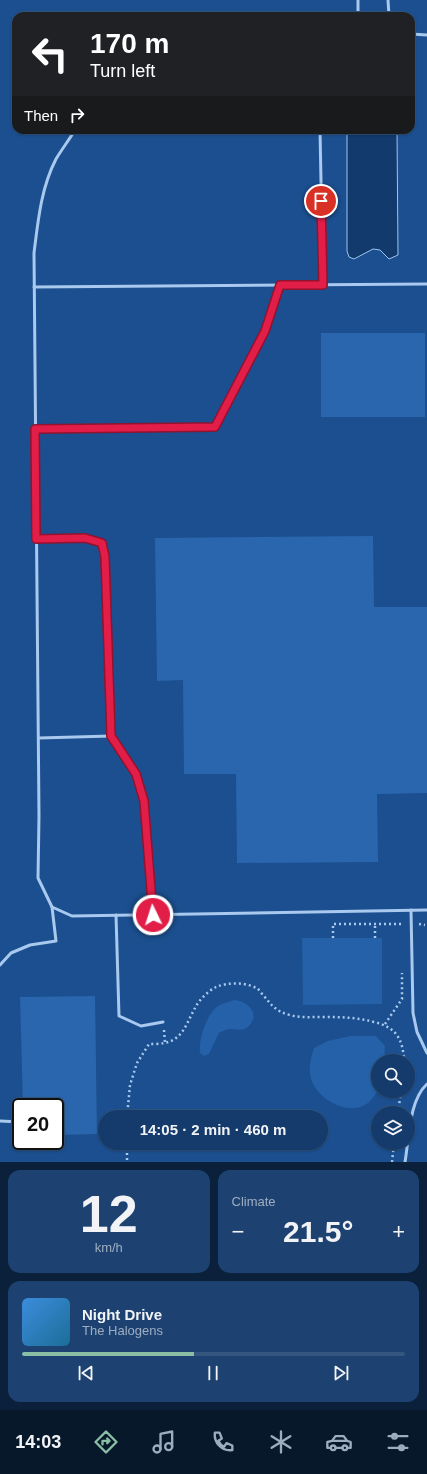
<!DOCTYPE html>
<html lang="en">
<head>
<meta charset="utf-8">
<style>
  body { margin:0; font-family:Helvetica,sans-serif; background:#1d4271; color:#f1f3f6; height:100vh; display:flex; flex-direction:column; font-size:15px; white-space:nowrap }
  * { box-sizing:border-box; margin:0 }
  p { font-size:13px; color:#9dadc1 }
  .icon { flex:none; width:22px; height:22px; fill:none; stroke:currentColor; stroke-width:2; stroke-linecap:round; stroke-linejoin:round }
  .map { position:relative; height:1162px; overflow:hidden }
  .side { display:flex; flex-direction:column; gap:8px; padding:8px; background:#0b203b; flex:1 }
  .side>* { flex:none }
  .guide { position:absolute; left:12px; top:12px; width:403px; height:122px; border-radius:12px; box-shadow:0 1px 3px #0004,0 0 0 1px #33557e; background:#202124; color:#fff; overflow:hidden }
  .controls { position:absolute; left:371px; top:1054px; display:grid; gap:8px }
  .controls a { display:grid; place-items:center; width:44px; height:44px; border-radius:50%; background:#143b6b; box-shadow:0 1px 3px #0004,0 0 0 1px #33557e; font-size:20px }
  .speed { position:absolute; left:12px; top:1098px; display:flex; gap:8px; font-size:20px; font-weight:700; text-align:center }
  .speed>* { display:grid; place-content:center; width:52px; height:52px; border-radius:50%; background:#143b6b; box-shadow:0 1px 3px #0004,0 0 0 1px #33557e; line-height:1 }
  .speed .limit { border:2px solid #111; border-radius:6px; background:#fff; color:#111 }
  .pin { position:absolute; display:grid; place-items:center; width:34px; height:34px; color:#fff; margin:-17px; border:2px solid #fff; border-radius:50%; box-shadow:0 1px 4px #0007 }
  .me { position:absolute; width:44px; margin:-22px; rotate:356deg; stroke-linejoin:round; filter:drop-shadow(0 0 3px #0008) }
  .turn { display:flex; align-items:center; gap:14px; height:84px; padding:0 12px; font-size:18px }
  .turn .icon { width:52px; height:52px; stroke-width:2.5 }
  .turn b { display:block; font-size:28px; line-height:34px }
  .then { display:flex; align-items:center; height:38px; padding:0 12px; background:#0003; gap:8px; font-size:15px }
  .big { font-size:30px; font-weight:700; line-height:1.1 }
  .side .tile { flex:1; display:flex; flex-direction:column; justify-content:center; gap:6px; min-width:0; padding:0 14px; border-radius:12px; background:#1d4271 }
  .side .dial { align-items:center; gap:0 }
  .dial b { font-size:52px; line-height:1 }
  .song { display:flex; align-items:center; gap:12px }
  .cover { width:48px; height:48px; border-radius:6px; background:linear-gradient(135deg,hsl(210 70% 55%),hsl(200 70% 35%)) }
  .played { height:4px; border-radius:2px; background:linear-gradient(90deg,#8abfa5 45%,#33557e 45%) }
  .keys { display:flex; justify-content:space-around; direction:ltr }
  .heat { display:flex; justify-content:space-between; align-items:center; font-size:22px; direction:ltr }
  .side .tiles { flex:1; display:grid; gap:8px; grid-template-columns:1fr 1fr }
  .tile:last-child { grid-column:span 2 }
  .trip { position:absolute; left:98px; top:1110px; width:230px; height:40px; border-radius:20px; background:#143b6b; box-shadow:0 1px 3px #0004,0 0 0 1px #33557e; font-weight:700; line-height:40px; text-align:center }
  .tabs { display:flex; height:64px; justify-content:space-around; align-items:center; background:#08182b; color:#9dadc1 }
  .tabs .icon { width:28px; height:28px }
  .tabs .current { color:#8abfa5 }
  .tabs b { font-size:18px; color:#f1f3f6 }
  .map>svg:first-child { display:block }
  .green { fill:#2461a8 }
  .water { fill:#123a6d; stroke:#9cc4f0 }
  .building { fill:#2a66ad }
  .lines { fill:none; stroke-linecap:round; stroke-linejoin:round }
  .path { stroke:#a9c9ee; stroke-width:2.5; stroke-dasharray:2 3; stroke-linecap:butt }
  .lane { stroke:#a9c9ee; stroke-width:3 }
  .route-casing { stroke:#92132f; stroke-width:10 }
  .route { stroke:#e11d48; stroke-width:7 }
</style>
</head>
<body>
<div class="map">
<svg width="427" height="1162" viewBox="0 0 427 1162">
  <rect width="100%" height="100%" fill="#1b4f8f"/>
  <g class="green">
    <path d="M302,938H382V1004L303,1005Z"/>
    <path d="M234,1000C247,1001 261,1013 249,1026C244,1031 238,1030 231,1029C227,1029 223,1031 219,1033L209,1054L204,1056L200,1053C198,1040 207,1013 218,1006C223,1003 229,1002 234,1000Z"/>
    <path d="M350,1036H376L385,1046L384,1061H378V1091C375,1094 372,1100 368,1103C348,1118 314,1098 310,1075C309,1065 311,1057 314,1048L328,1041Z"/>
  </g>
  <path class="water" d="M347,130H397L398,255L389,259L380,250L373,249L354,259L349,257L347,251Z"/>
  <g class="building">
    <rect x="321" y="333" width="104" height="84"/>
    <path d="M373,536L374,607H427V793L377,794L378,862L237,863L236,774H184L183,680L157,681L155,538Z"/>
    <path d="M95,996L97,1134L55,1135V1107H23L20,997Z"/>
  </g>
  <g class="lines">
    <g class="path">
      <path d="M419,924L425,925"/>
      <path d="M333,938V924H402V926"/>
      <path d="M375,938V924"/>
      <path d="M385,1024L402,999V973"/>
      <path d="M164,1030L165,1043"/>
      <path d="M398,1113L401,1091"/>
      <path d="M127,1117L130,1085L137,1063L149,1044C154,1044 160,1044 164,1043C183,1040 187,1022 195,1008C199,1000 208,991 216,987C228,982 247,982 258,989C260,991 262,994 264,996C272,1006 277,1012 290,1015C300,1018 310,1017 320,1017C339,1017 356,1017 374,1022C396,1027 403,1039 404,1061"/>
      <path d="M127,1143V1162"/>
      <path d="M392,1162L394,1143"/>
    </g>
    <g class="lane">
      <path d="M358,0V16"/>
      <path d="M388,0L389,16"/>
      <path d="M411,34L427,35"/>
      <path d="M75,130C69,140 62,149 56,159C41,188 38,221 34,253L39,816L38,878L52,907L72,916L427,910"/>
      <path d="M320,130L323,285"/>
      <path d="M34,287L427,284"/>
      <path d="M35,429L215,427L265,331L280,285"/>
      <path d="M37,539L85,538L102,543L105,557L111,736L136,774L144,801L153,915"/>
      <path d="M39,738L111,736"/>
      <path d="M411,910L413,1013L417,1032L427,1053"/>
      <path d="M116,915L119,1016L141,1026L163,1022"/>
      <path d="M0,965L11,953L30,945L56,941L52,907"/>
      <path d="M0,1121L21,1122"/>
      <path d="M405,1162C409,1139 409,1100 427,1084"/>
    </g>
  </g>
  <g class="lines">
    <g class="route-casing">
      <path id="route" d="M153,915L144,801L136,774L111,736L105,557L102,543L85,538L36,539L35,429L215,427L265,331L280,285H323L321,201"/>
    </g>
    <use href="#route" class="route"/>
  </g>
</svg>
<div class="controls">
<a><svg class="icon" aria-label="search" viewBox="0 0 24 24"><circle cx="10" cy="10" r="6"/><path d="M15 15l6 6"/></svg></a>
<a><svg class="icon" aria-label="layers" viewBox="0 0 24 24"><path d="M12 4l9 5-9 5-9-5zM3 14l9 5 9-5"/></svg></a>
</div>
<div class="speed"><div class="limit">20</div></div>
<div class="pin" style="left:321px;top:201px;background:#d93025"><svg class="icon" aria-label="arrive" viewBox="0 0 24 24"><path d="M6 21V4h12l-3 4 3 4H6"/></svg></div>
<svg class="me" style="left:153px;top:915px" viewBox="-20 -20 40 40"><circle r="17" fill="#e11d48" stroke="#fff" stroke-width="3"/><path d="M0-11L8 9 0 5-8 9z" fill="#fff"/></svg>
<div class="trip">14:05 · 2 min · 460 m</div>
<div class="guide">
<div class="turn"><svg class="icon" aria-label="left" viewBox="0 0 24 24"><path d="M17 20v-9H6M10 6l-5 5 5 5"/></svg><div><b>170 m</b>Turn left</div></div>
<div class="then">Then<svg class="icon" aria-label="right" viewBox="0 0 24 24"><path d="M7 20v-9h11M14 6l5 5-5 5"/></svg></div>
</div>
</div>
<section class="side">
<div class="tiles">
<div class="tile dial"><b>12</b><p>km/h</p></div>
<div class="tile"><p>Climate</p>
<div class="heat"><a>−</a><b class="big">21.5°</b><a>+</a></div>
</div>
<div class="tile">
<div class="song"><i class="cover"></i><div><b>Night Drive</b><p>The Halogens</p></div></div>
<div class="played"></div>
<div class="keys"><svg class="icon" aria-label="previous" viewBox="0 0 24 24"><path d="M18 5L8 12l10 7zM5 5v14"/></svg><svg class="icon" aria-label="pause" viewBox="0 0 24 24"><path d="M8 5v14M16 5v14"/></svg><svg class="icon" aria-label="next" viewBox="0 0 24 24"><path d="M6 5l10 7-10 7zM19 5v14"/></svg></div>
</div>
</div>
</section>
<nav class="tabs">
<b>14:03</b>
<svg class="icon current" aria-label="directions" viewBox="0 0 24 24"><path d="M12 3l9 9-9 9-9-9zM9 14v-3h6M13 9l2 2-2 2"/></svg>
<svg class="icon" aria-label="music" viewBox="0 0 24 24"><path d="M9 18V5l10-2v13"/><circle cx="6" cy="18" r="3"/><circle cx="16" cy="16" r="3"/></svg>
<svg class="icon" aria-label="phone" viewBox="0 0 24 24"><path d="M5 4h4l2 5-3 2q2 4 5 5l2-3 5 2v4C11 20 4 13 5 4z"/></svg>
<svg class="icon" aria-label="climate" viewBox="0 0 24 24"><path d="M12 3v18M4 7l16 10M4 17L20 7"/></svg>
<svg class="icon" aria-label="car" viewBox="0 0 24 24"><path d="M5 17H2v-5l4-1 3-4h7l3 4 3 1v5h-3M9 17h6M6 11h13"/><circle cx="7" cy="17" r="2"/><circle cx="17" cy="17" r="2"/></svg>
<svg class="icon" aria-label="filters" viewBox="0 0 24 24"><path d="M4 7h16M4 17h16"/><circle cx="9" cy="7" r="2"/><circle cx="15" cy="17" r="2"/></svg>
</nav>
</body>
</html>
